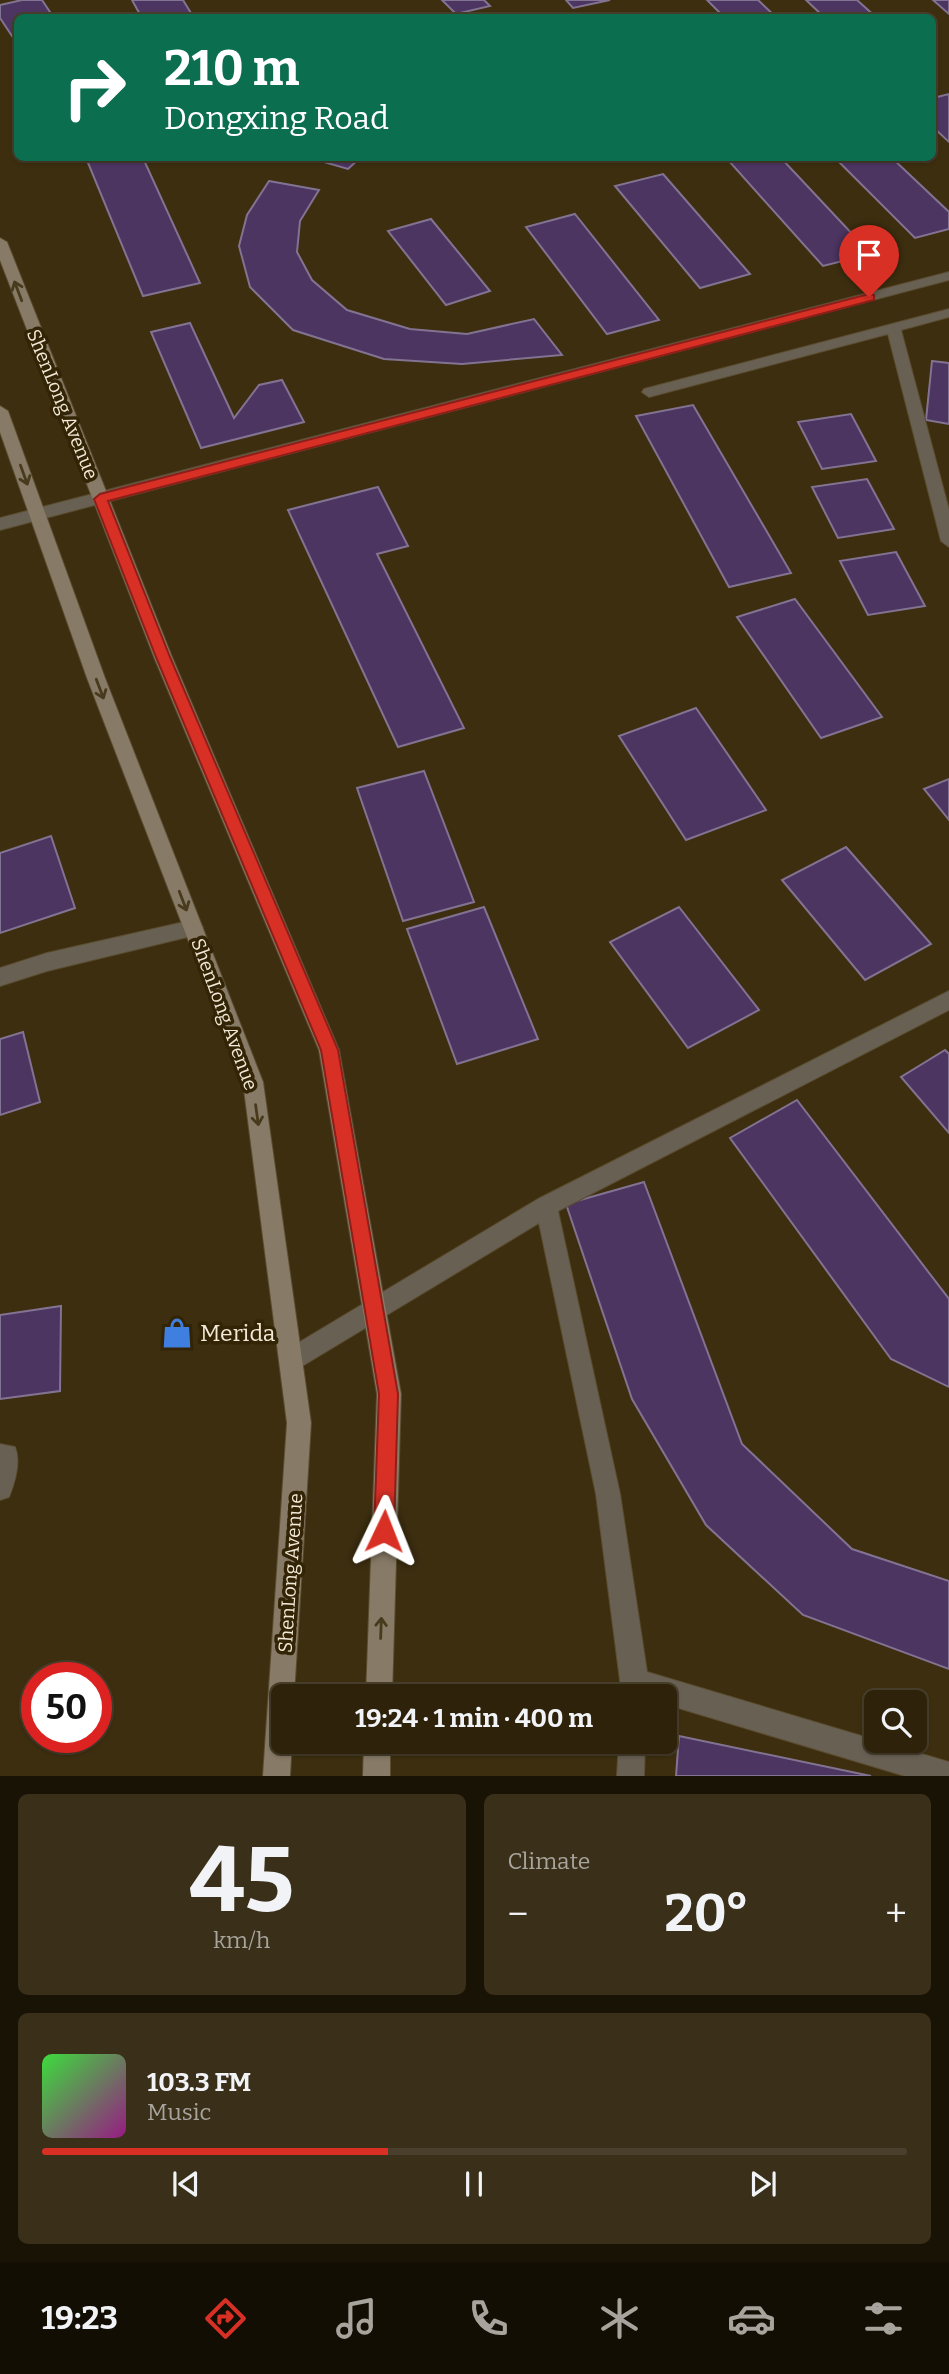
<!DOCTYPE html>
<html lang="en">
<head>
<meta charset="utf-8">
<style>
  body { margin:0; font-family:Bitter,serif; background:#3a2f19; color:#f1f3f6; height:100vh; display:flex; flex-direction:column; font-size:26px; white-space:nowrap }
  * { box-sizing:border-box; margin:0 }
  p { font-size:23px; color:#a7a49d }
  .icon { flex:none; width:38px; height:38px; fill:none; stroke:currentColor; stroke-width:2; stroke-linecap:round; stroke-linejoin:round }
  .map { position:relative; height:1776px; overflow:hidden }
  .details { display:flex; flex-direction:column; gap:18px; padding:18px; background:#191306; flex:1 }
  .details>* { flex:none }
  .banner { position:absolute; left:14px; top:14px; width:922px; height:147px; border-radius:10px; box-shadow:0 2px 5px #0004,0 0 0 2px #493f2c; background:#0b6e4f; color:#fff; overflow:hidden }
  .fabs { position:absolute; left:864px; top:1690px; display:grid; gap:14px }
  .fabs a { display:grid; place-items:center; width:63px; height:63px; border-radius:10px; background:#2e220b; box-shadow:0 2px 5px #0004,0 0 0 2px #493f2c; font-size:35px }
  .speed { position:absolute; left:21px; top:1662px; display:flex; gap:14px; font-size:35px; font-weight:700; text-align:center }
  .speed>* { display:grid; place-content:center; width:91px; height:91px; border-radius:50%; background:#2e220b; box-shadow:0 2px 5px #0004,0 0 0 2px #493f2c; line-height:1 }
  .speed .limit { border:10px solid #d22; background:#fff; color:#111 }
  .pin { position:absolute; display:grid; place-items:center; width:60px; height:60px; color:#fff; margin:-72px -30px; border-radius:50% 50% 50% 0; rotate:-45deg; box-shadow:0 0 7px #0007 }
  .pin .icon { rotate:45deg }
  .me { position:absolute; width:77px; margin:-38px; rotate:2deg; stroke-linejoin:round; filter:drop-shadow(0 0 5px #0008) }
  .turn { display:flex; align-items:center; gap:24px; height:147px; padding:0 35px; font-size:32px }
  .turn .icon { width:91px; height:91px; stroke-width:2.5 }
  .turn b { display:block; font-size:49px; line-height:60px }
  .big { font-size:52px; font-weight:700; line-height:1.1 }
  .details .card { flex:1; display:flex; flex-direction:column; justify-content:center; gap:10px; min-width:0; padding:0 24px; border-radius:10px; background:#3a2f19 }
  .details .dial { align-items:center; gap:0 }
  .dial b { font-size:91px; line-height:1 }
  .song { display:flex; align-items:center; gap:21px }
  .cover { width:84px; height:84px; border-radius:10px; background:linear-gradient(135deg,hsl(120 70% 55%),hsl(310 70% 35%)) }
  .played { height:7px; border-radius:4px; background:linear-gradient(90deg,#d93025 40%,#493f2c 40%) }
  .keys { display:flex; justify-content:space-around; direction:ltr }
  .heat { display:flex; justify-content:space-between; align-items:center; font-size:38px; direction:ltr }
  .details .tiles { flex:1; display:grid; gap:18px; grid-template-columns:1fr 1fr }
  .card:last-child { grid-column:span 2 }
  .trip { position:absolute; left:271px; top:1684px; width:406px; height:70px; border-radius:10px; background:#2e220b; box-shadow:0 2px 5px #0004,0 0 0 2px #493f2c; font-weight:700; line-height:70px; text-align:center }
  .tabs { display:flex; height:112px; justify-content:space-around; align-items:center; background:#120e04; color:#a7a49d }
  .tabs .icon { width:49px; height:49px }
  .tabs .active { color:#d93025 }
  .tabs b { font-size:32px; color:#f1f3f6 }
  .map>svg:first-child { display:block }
  .building { fill:#4c3561; stroke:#837392; stroke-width:2 }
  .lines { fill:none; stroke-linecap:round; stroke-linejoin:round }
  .service-casing { stroke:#5a4c2f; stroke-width:2 }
  .minor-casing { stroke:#5a4c2f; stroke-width:2 }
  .secondary-casing { stroke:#5a4c2f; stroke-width:2 }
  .service { fill:#686053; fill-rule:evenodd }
  .minor { fill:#686053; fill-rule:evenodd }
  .secondary { fill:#877a66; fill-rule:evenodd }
  .oneway { stroke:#473a1d }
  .route { fill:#d93025; stroke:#8d1f18; stroke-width:2 }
  .labels { text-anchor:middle; stroke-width:7; stroke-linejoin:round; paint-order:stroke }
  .street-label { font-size:19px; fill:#f2e9d8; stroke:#322405 }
  .near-poi-label { font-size:23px; fill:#f2e9d8; stroke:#322405; text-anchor:start }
</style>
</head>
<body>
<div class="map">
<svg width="949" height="1776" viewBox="0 0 949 1776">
  <rect width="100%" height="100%" fill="#3d2e0f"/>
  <g class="building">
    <path d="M22,0H42L54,18H18V45L0,18V5Z"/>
    <path d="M132,0H183L194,18H142Z"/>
    <path d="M442,0H484L490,6L456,14Z"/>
    <path d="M566,0H610L573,8Z"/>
    <path d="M707,0H758L777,18H725Z"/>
    <path d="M806,0H857L877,18H825Z"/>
    <path d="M933,0H949V14Z"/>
    <path d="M949,94V142L933,127V98Z"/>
    <path d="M86,158H143L200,283L143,296Z"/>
    <path d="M310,158H360L348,169Z"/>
    <path d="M738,158H781L871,254L823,266L728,160Z"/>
    <path d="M835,158H892L949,212V229L915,238Z"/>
    <path d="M663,174L750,274L700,288L615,186Z"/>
    <path d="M269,181L319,190L300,221L297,252L312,280L347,310L410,329L467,334L534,319L562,355L462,364L384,359L293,330L250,287L239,246L247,215Z"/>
    <path d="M575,214L659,320L607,334L526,227Z"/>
    <path d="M431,219L490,291L446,305L388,231Z"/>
    <path d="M190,323L234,418L259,385L282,380L304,422L201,448L151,332Z"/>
    <path d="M932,361L949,363V424L926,420Z"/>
    <path d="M693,405L791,573L729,587L636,416Z"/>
    <path d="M851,414L876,461L822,469L798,422Z"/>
    <path d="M867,479L894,529L838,538L812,487Z"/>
    <path d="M378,487L408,546L377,554L464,728L398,747L288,510Z"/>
    <path d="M896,552L925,606L868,615L840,561Z"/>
    <path d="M795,599L882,717L821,738L737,617Z"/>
    <path d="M696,708L766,810L686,840L619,736Z"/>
    <path d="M424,771L474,902L403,921L357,788Z"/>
    <path d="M949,779V820L924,789Z"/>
    <path d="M51,836L75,908L0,933V853Z"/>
    <path d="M846,847L931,944L865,980L782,880Z"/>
    <path d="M484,907L538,1039L457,1064L407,929Z"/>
    <path d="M679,907L759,1010L688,1048L610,942Z"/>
    <path d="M23,1032L40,1102L0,1115V1039Z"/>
    <path d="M945,1050L949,1054V1133L901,1077Z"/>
    <path d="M797,1100L949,1299V1387L891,1359L730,1138Z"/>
    <path d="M644,1182L742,1444L852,1549L949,1581V1669L803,1615L706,1525L632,1399L566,1204Z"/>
    <path d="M61,1306L60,1391L0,1399V1315Z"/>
    <path d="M679,1736L871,1776H676Z"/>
  </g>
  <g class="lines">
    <g class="service-casing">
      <g id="service">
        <path d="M949,309V317L901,330L949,510V547L941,541L888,334L649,397L642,392L644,389Z"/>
        <path d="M193,920L200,922L203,928L200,934L47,971L0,986V968L47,953Z"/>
        <path d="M949,991V1010L558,1211L620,1494L647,1672L949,1762V1776H905L665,1704V1696H622L596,1494L539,1223L299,1368L291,1372L283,1368L279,1360L283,1352L538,1199Z"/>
        <path d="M0,1444L15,1447C21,1462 15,1482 9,1497L0,1500Z"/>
        <path d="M619,1741H645L644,1776H617Z"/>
      </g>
    </g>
    <g class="minor-casing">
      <path id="minor" d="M949,272V280L0,530V518Z"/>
    </g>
    <g class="secondary-casing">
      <g id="secondary">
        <path d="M0,238L7,242L172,657L339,1050L401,1394L392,1696H366L377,1394L319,1050L154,657L0,260Z"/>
        <path d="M0,406L8,411L105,678L263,1082L311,1423L294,1696H284V1741H292L290,1776H263L287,1423L243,1082L87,678L0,432Z"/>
        <path d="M364,1741H390V1776H363Z"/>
      </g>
    </g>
    <use href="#service" class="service"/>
    <use href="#minor" class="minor"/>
    <use href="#secondary" class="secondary"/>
  </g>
  <defs><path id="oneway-shaft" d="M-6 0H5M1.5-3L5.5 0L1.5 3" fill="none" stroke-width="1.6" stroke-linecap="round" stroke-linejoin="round" transform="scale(1.75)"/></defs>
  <g class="oneway">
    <use href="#oneway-shaft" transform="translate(18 291) rotate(-111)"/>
    <use href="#oneway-shaft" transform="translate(24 475) rotate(70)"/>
    <use href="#oneway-shaft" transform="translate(100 689) rotate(69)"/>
    <use href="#oneway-shaft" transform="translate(183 901) rotate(69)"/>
    <use href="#oneway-shaft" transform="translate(257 1115) rotate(82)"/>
    <use href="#oneway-shaft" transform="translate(381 1628) rotate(-88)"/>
  </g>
  <path class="route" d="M869,294L874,295V300L108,501L170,657L338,1050L398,1394L394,1531L391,1539L384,1542L377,1539L374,1531L379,1394L321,1050L156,657L94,499L100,494Z"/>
  <defs>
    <g id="shop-bare" transform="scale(2.415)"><path d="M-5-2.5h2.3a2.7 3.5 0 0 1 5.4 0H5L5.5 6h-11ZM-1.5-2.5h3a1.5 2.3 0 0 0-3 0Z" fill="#3f7fe0" stroke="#322405" stroke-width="2.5" paint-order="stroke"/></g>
  </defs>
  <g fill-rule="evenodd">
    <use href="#shop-bare" x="177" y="1333"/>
  </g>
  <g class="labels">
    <g class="street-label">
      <text transform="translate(63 404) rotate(68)" y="7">ShenLong Avenue</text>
      <text transform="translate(225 1014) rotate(70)" y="7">ShenLong Avenue</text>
      <text transform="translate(290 1573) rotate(-86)" y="7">ShenLong Avenue</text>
    </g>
    <g class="near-poi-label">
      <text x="200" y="1341">Merida</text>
    </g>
  </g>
</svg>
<div class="fabs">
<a><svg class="icon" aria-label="search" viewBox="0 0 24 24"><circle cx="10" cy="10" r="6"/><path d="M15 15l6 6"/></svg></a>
</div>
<div class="speed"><div class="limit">50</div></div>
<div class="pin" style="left:869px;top:297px;background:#d93025"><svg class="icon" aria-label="arrive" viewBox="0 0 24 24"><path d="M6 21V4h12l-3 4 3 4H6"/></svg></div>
<svg class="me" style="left:384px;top:1531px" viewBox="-20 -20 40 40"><path d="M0-17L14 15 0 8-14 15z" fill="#d93025" stroke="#fff" stroke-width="4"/></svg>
<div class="trip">19:24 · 1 min · 400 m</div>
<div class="banner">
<div class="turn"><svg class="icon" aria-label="right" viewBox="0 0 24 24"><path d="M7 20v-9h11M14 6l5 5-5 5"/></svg><div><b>210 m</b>Dongxing Road</div></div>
</div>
</div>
<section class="details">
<div class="tiles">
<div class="card dial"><b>45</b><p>km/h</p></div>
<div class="card"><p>Climate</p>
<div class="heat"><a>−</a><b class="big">20°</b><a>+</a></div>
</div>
<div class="card">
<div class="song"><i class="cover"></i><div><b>103.3 FM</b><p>Music</p></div></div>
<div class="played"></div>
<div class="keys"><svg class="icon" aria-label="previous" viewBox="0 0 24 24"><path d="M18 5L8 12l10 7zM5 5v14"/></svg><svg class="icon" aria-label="pause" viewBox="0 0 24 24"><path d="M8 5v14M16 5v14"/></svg><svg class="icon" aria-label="next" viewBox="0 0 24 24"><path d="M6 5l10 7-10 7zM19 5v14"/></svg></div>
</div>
</div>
</section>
<nav class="tabs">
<b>19:23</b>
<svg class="icon active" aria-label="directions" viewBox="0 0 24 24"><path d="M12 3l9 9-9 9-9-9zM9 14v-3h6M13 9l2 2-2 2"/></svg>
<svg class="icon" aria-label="music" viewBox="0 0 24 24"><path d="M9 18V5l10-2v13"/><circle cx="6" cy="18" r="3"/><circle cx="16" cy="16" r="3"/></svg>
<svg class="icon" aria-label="phone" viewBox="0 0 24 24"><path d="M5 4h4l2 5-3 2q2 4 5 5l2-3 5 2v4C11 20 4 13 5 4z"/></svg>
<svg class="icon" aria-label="climate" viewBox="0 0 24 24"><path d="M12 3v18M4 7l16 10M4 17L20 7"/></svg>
<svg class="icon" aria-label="car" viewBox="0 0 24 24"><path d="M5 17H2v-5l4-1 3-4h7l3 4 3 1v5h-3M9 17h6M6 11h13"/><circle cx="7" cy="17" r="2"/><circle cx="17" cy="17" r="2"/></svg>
<svg class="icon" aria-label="filters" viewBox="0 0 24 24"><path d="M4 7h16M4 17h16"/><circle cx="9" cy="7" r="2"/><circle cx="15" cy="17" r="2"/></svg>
</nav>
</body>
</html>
